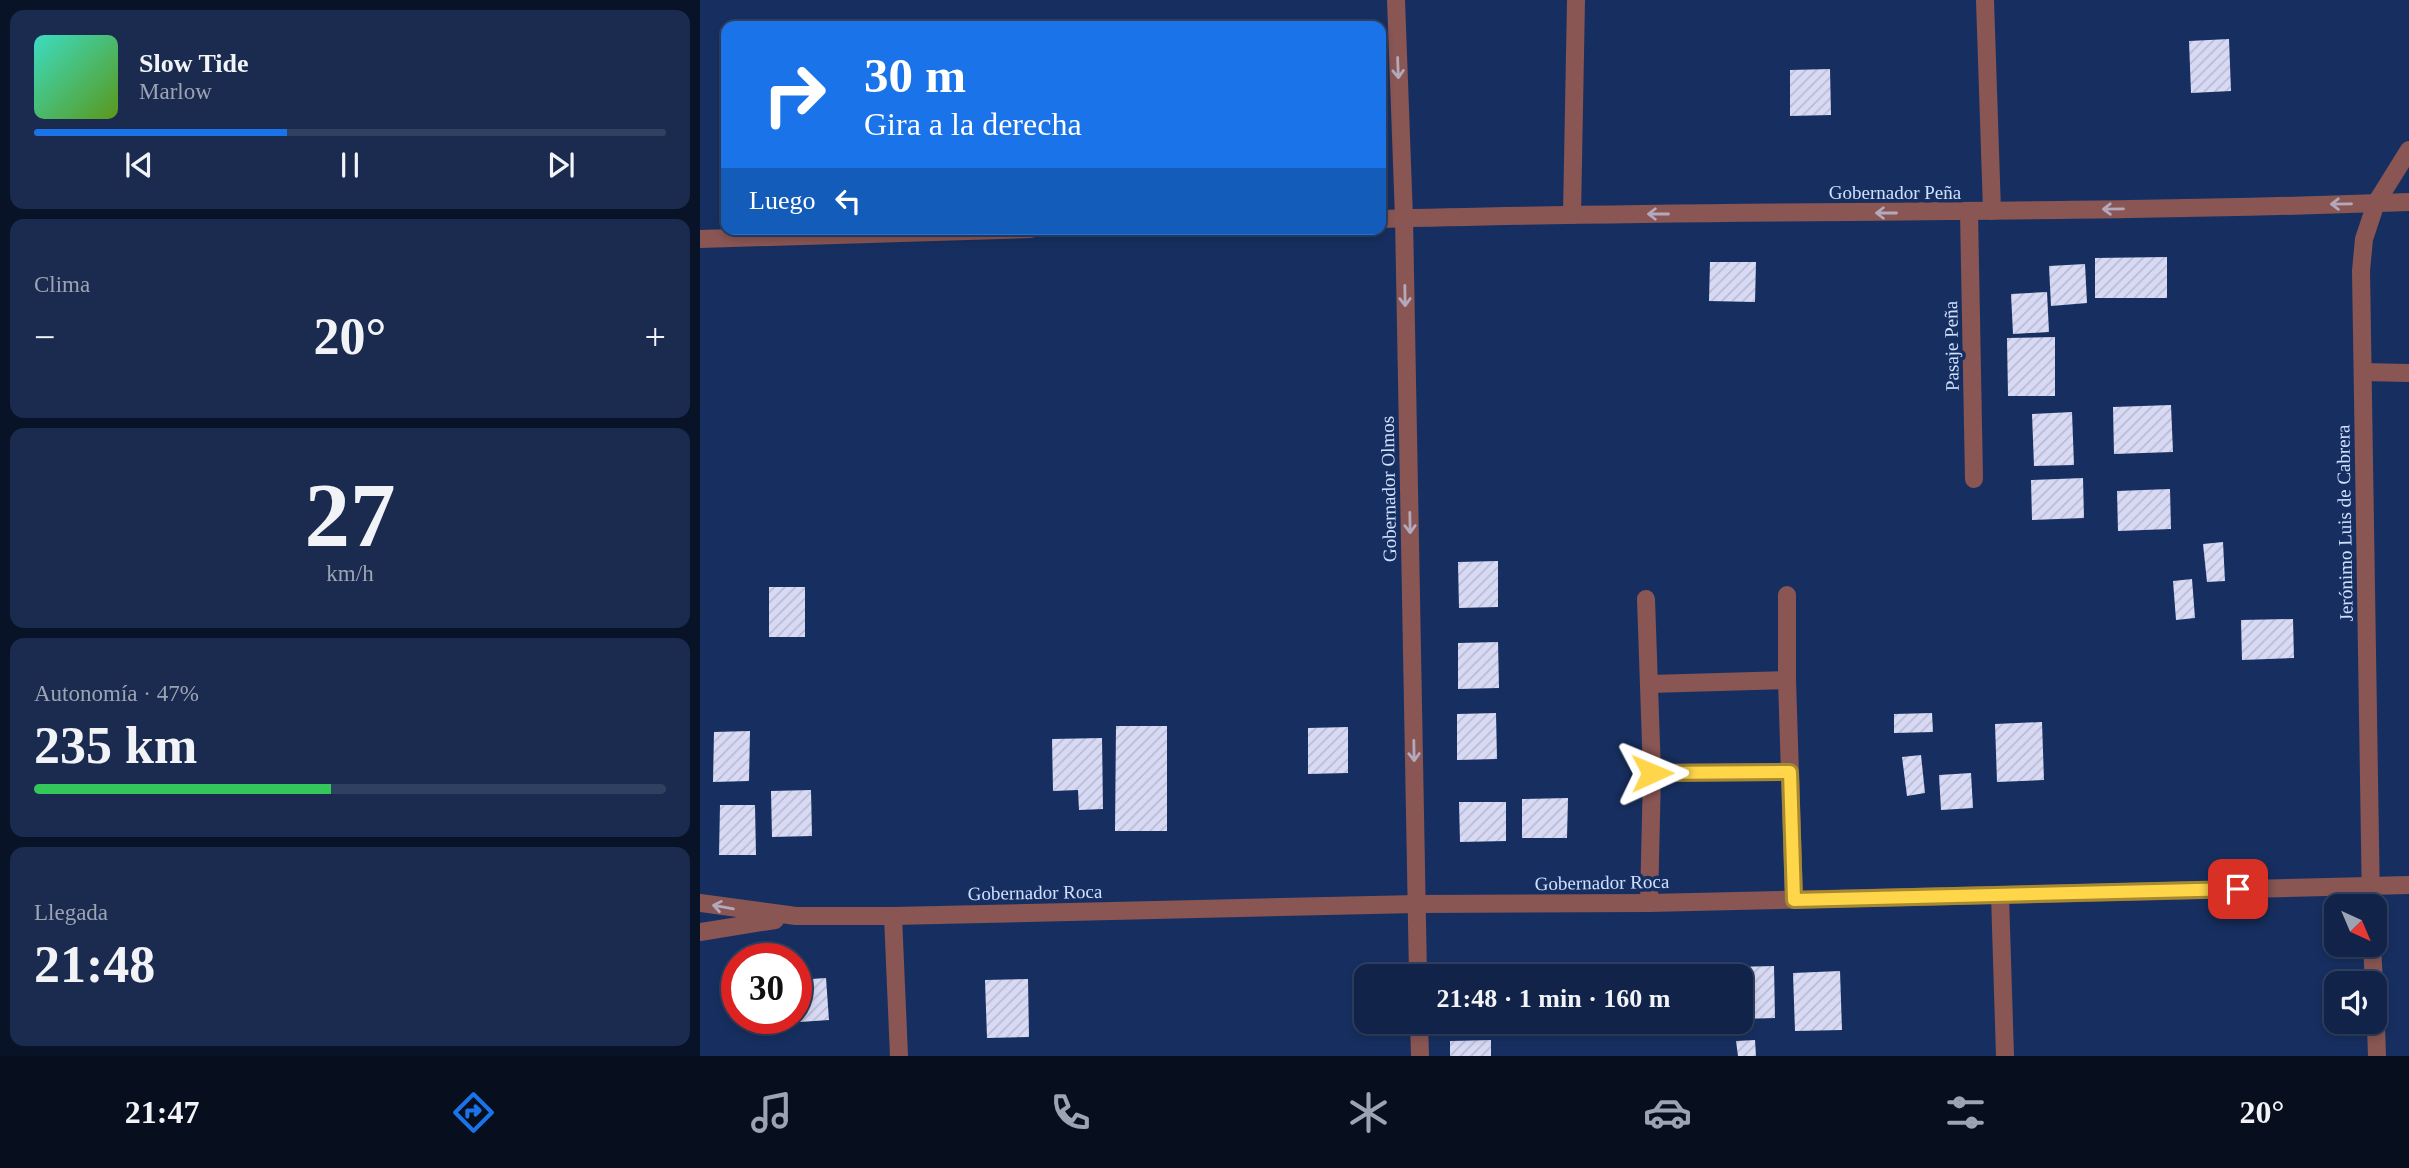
<!DOCTYPE html>
<html lang="es">
<head>
<meta charset="utf-8">
<style>
  body { margin:0; font-family:Georgia,serif; background:#1a2b4f; color:#f1f3f6; height:100vh; display:flex; flex-direction:column; font-size:26px; white-space:nowrap }
  * { box-sizing:border-box; margin:0 }
  p { font-size:23px; color:#9ca4b4 }
  .icon { flex:none; width:38px; height:38px; fill:none; stroke:currentColor; stroke-width:2; stroke-linecap:round; stroke-linejoin:round }
  .map { position:relative; flex:1; overflow:hidden }
  .side { display:flex; flex-direction:column; gap:10px; padding:10px; background:#091328; width:700px }
  .side>* { flex:none }
  .hud { position:absolute; left:21px; top:21px; width:665px; height:214px; border-radius:14px; box-shadow:0 4px 10px #0003,0 0 0 2px #304060; background:#1a73e8; color:#fff; overflow:hidden }
  .needle { width:46px; rotate:136deg }
  .fabs { position:absolute; left:1624px; top:894px; display:grid; gap:14px }
  .fabs a { display:grid; place-items:center; width:63px; height:63px; border-radius:14px; background:#112348; box-shadow:0 4px 10px #0003,0 0 0 2px #304060; font-size:35px }
  .speed { position:absolute; left:21px; top:943px; display:flex; gap:14px; font-size:35px; font-weight:700; text-align:center }
  .speed>* { display:grid; place-content:center; width:91px; height:91px; border-radius:50%; background:#112348; box-shadow:0 4px 10px #0003,0 0 0 2px #304060; line-height:1 }
  .speed .limit { border:10px solid #d22; background:#fff; color:#111 }
  .pin { position:absolute; display:grid; place-items:center; width:60px; height:60px; color:#fff; margin:-30px; border-radius:14px; box-shadow:0 4px 10px #0006 }
  .me { position:absolute; width:77px; margin:-38px; rotate:89deg; stroke-linejoin:round; filter:drop-shadow(0 0 5px #0008) }
  .turn { display:flex; align-items:center; gap:24px; height:147px; padding:0 28px; font-size:32px }
  .turn .icon { width:91px; height:91px; stroke-width:2.5 }
  .turn b { display:block; font-size:49px; line-height:60px }
  .then { display:flex; align-items:center; height:66px; padding:0 28px; background:#0003; gap:14px; font-size:26px }
  .big { font-size:52px; font-weight:700; line-height:1.1 }
  .side .tile { flex:1; display:flex; flex-direction:column; justify-content:center; gap:10px; min-width:0; padding:0 24px; border-radius:14px; background:#1a2b4f }
  .side .dial { align-items:center; gap:0 }
  .dial b { font-size:91px; line-height:1 }
  .song { display:flex; align-items:center; gap:21px }
  .cover { width:84px; height:84px; border-radius:10px; background:linear-gradient(135deg,hsl(170 70% 55%),hsl(90 70% 35%)) }
  .played { height:7px; border-radius:4px; background:linear-gradient(90deg,#1a73e8 40%,#304060 40%) }
  .keys { display:flex; justify-content:space-around; direction:ltr }
  .heat { display:flex; justify-content:space-between; align-items:center; font-size:38px; direction:ltr }
  .charge { height:10px; border-radius:5px; background:linear-gradient(90deg,#34c759 47%,#304060 0) }
  .trip { position:absolute; left:654px; top:964px; width:399px; height:70px; border-radius:14px; background:#112348; box-shadow:0 4px 10px #0003,0 0 0 2px #304060; font-weight:700; line-height:70px; text-align:center }
  .tabs { display:flex; height:112px; justify-content:space-around; align-items:center; background:#070e1d; color:#9ca4b4 }
  .tabs .icon { width:49px; height:49px }
  .tabs .current { color:#1a73e8 }
  .tabs b { font-size:32px; color:#f1f3f6 }
  main { display:flex; flex:1; min-height:0 }
  .map>svg:first-child { display:block }
  .building { fill:url(#building-hatch) }
  .lines { fill:none; stroke-linecap:round; stroke-linejoin:round }
  .minor { stroke:#895654; stroke-width:18 }
  .oneway { stroke:#b3a9bb }
  .route-casing { stroke:#a68a30; stroke-width:18 }
  .route { stroke:#ffd54a; stroke-width:12 }
  .labels { text-anchor:middle; stroke-width:7; stroke-linejoin:round; paint-order:stroke }
  .street-label { font-size:19px; fill:#cfe0ff; stroke:#172f60 }
</style>
</head>
<body>
<main>
<section class="side">
<div class="tile">
<div class="song"><i class="cover"></i><div><b>Slow Tide</b><p>Marlow</p></div></div>
<div class="played"></div>
<div class="keys"><svg class="icon" aria-label="previous" viewBox="0 0 24 24"><path d="M18 5L8 12l10 7zM5 5v14"/></svg><svg class="icon" aria-label="pause" viewBox="0 0 24 24"><path d="M8 5v14M16 5v14"/></svg><svg class="icon" aria-label="next" viewBox="0 0 24 24"><path d="M6 5l10 7-10 7zM19 5v14"/></svg></div>
</div>
<div class="tile"><p>Clima</p>
<div class="heat"><a>−</a><b class="big">20°</b><a>+</a></div>
</div>
<div class="tile dial"><b>27</b><p>km/h</p></div>
<div class="tile"><p>Autonomía · 47%</p><b class="big">235 km</b><div class="charge"></div></div>
<div class="tile"><p>Llegada</p><b class="big">21:48</b></div>
</section>
<div class="map">
<svg width="1709" height="1056" viewBox="0 0 1709 1056">
  <defs>
    <pattern id="building-hatch" width="6" height="6" patternUnits="userSpaceOnUse" patternTransform="scale(1.75)"><rect width="6" height="6" fill="#d8d9f4"/><path d="M-1 1l2-2M0 6l6-6M5 7l2-2" fill="none" stroke="#b9bbd2"/></pattern>
  </defs>
  <rect width="100%" height="100%" fill="#172f60"/>
  <g class="building">
    <path d="M1529,39L1531,91L1491,93L1489,41Z"/>
    <path d="M1130,69L1131,115L1090,116V70Z"/>
    <path d="M1467,257V298H1395V258Z"/>
    <path d="M1010,262H1056L1055,302L1009,301Z"/>
    <path d="M1385,264L1387,303L1351,306L1349,266Z"/>
    <path d="M1347,292L1349,332L1313,334L1311,294Z"/>
    <path d="M1355,337V396H1308L1307,338Z"/>
    <path d="M1471,405L1473,452L1414,454L1413,407Z"/>
    <path d="M1372,412L1374,465L1334,466L1332,414Z"/>
    <path d="M1383,478L1384,518L1332,520L1331,480Z"/>
    <path d="M1470,489L1471,529L1418,531L1417,491Z"/>
    <path d="M1523,542L1525,581L1507,582L1503,544Z"/>
    <path d="M798,561V607L759,608L758,562Z"/>
    <path d="M1492,579L1495,618L1476,620L1473,581Z"/>
    <rect x="69" y="587" width="36" height="50"/>
    <path d="M1593,619L1594,658L1542,660L1541,620Z"/>
    <path d="M798,642L799,688L758,689V643Z"/>
    <path d="M796,713L797,759L757,760V714Z"/>
    <path d="M1232,713L1233,732L1194,733V714Z"/>
    <path d="M1342,722L1344,780L1297,782L1295,724Z"/>
    <path d="M416,726H467V831H415Z"/>
    <path d="M648,727V773L608,774V728Z"/>
    <path d="M50,731L49,781L13,782L14,732Z"/>
    <path d="M402,738L403,809L379,810L378,790L353,791L352,739Z"/>
    <path d="M1221,755L1225,793L1207,796L1202,757Z"/>
    <path d="M1271,773L1273,808L1241,810L1239,775Z"/>
    <path d="M111,790L112,836L72,837L71,791Z"/>
    <path d="M868,798L867,838H822V799Z"/>
    <path d="M759,802H806V841L760,842Z"/>
    <path d="M20,805H55L56,855H19Z"/>
    <rect x="968" y="963" width="46" height="13"/>
    <path d="M932,966V976H886V967Z"/>
    <path d="M1074,966L1075,1018L1041,1019V976H1034V967Z"/>
    <path d="M1140,971L1142,1030L1095,1031L1093,973Z"/>
    <path d="M126,978L129,1020L70,1024V1018H96V980Z"/>
    <path d="M328,979L329,1037L287,1038L285,980Z"/>
    <path d="M791,1040V1056H750V1041Z"/>
    <path d="M1055,1040L1056,1056H1038L1036,1041Z"/>
  </g>
  <g class="lines">
    <g class="minor">
      <path d="M696,0L704,218L718,976"/>
      <path d="M1285,0L1292,211"/>
      <path d="M1269,212L1274,479"/>
      <path d="M872,215L876,0"/>
      <path d="M681,219C1023,209 1366,215 1709,202"/>
      <path d="M0,239L331,229"/>
      <path d="M1663,372L1709,373"/>
      <path d="M1087,595V680L1094,900"/>
      <path d="M946,599L952,773L949,903"/>
      <path d="M949,684L1087,680"/>
      <path d="M952,773L1090,772"/>
      <path d="M1300,895L1305,1056"/>
      <path d="M0,903L96,916H193L717,904L949,903L1300,895L1709,885"/>
      <path d="M1671,906L1661,271L1664,239L1676,203L1709,150"/>
      <path d="M193,916L199,1056"/>
      <path d="M0,932L75,920"/>
      <path d="M1672,945L1674,984"/>
      <path d="M1675,997L1677,1056"/>
      <path d="M719,1022L720,1056"/>
    </g>
  </g>
  <defs><path id="oneway-shaft" d="M-6 0H5M1.5-3L5.5 0L1.5 3" fill="none" stroke-width="1.6" stroke-linecap="round" stroke-linejoin="round" transform="scale(1.75)"/></defs>
  <g class="oneway">
    <use href="#oneway-shaft" transform="translate(698 68) rotate(88)"/>
    <use href="#oneway-shaft" transform="translate(1641 204) rotate(179)"/>
    <use href="#oneway-shaft" transform="translate(1413 209) rotate(179)"/>
    <use href="#oneway-shaft" transform="translate(1186 213) rotate(180)"/>
    <use href="#oneway-shaft" transform="translate(958 214) rotate(180)"/>
    <use href="#oneway-shaft" transform="translate(705 296) rotate(89)"/>
    <use href="#oneway-shaft" transform="translate(710 523) rotate(89)"/>
    <use href="#oneway-shaft" transform="translate(714 751) rotate(89)"/>
    <use href="#oneway-shaft" transform="translate(23 907) rotate(-170)"/>
  </g>
  <g class="lines">
    <g class="route-casing">
      <path id="route" d="M952,773L1090,772L1094,900L1538,889"/>
    </g>
    <use href="#route" class="route"/>
  </g>
  <g class="labels">
    <g class="street-label">
      <text x="1195" y="199">Gobernador Peña</text>
      <text transform="translate(1251 346) rotate(-91)" y="7">Pasaje Peña</text>
      <text transform="translate(688 489) rotate(-91)" y="7">Gobernador Olmos</text>
      <text transform="translate(1644 523) rotate(-91)" y="7">Jerónimo Luis de Cabrera</text>
      <text transform="translate(902 882) rotate(-1)" y="7">Gobernador Roca</text>
      <text transform="translate(335 892) rotate(-1)" y="7">Gobernador Roca</text>
    </g>
  </g>
</svg>
<div class="fabs">
<a><svg class="needle" viewBox="-14 -14 28 28"><path d="M0-13l5 13h-10z" fill="#e53935"/><path d="M0 13l5-13h-10z" fill="#9ca4b4"/></svg></a>
<a><svg class="icon" aria-label="sound" viewBox="0 0 24 24"><path d="M4 9h4l5-4v14l-5-4H4zM17 9q2 3 0 6"/></svg></a>
</div>
<div class="speed"><div class="limit">30</div></div>
<div class="pin" style="left:1538px;top:889px;background:#d93025"><svg class="icon" aria-label="arrive" viewBox="0 0 24 24"><path d="M6 21V4h12l-3 4 3 4H6"/></svg></div>
<svg class="me" style="left:952px;top:773px" viewBox="-20 -20 40 40"><path d="M0-17L14 15 0 8-14 15z" fill="#ffd54a" stroke="#fff" stroke-width="4"/></svg>
<div class="trip">21:48 · 1 min · 160 m</div>
<div class="hud">
<div class="turn"><svg class="icon" aria-label="right" viewBox="0 0 24 24"><path d="M7 20v-9h11M14 6l5 5-5 5"/></svg><div><b>30 m</b>Gira a la derecha</div></div>
<div class="then">Luego<svg class="icon" aria-label="left" viewBox="0 0 24 24"><path d="M17 20v-9H6M10 6l-5 5 5 5"/></svg></div>
</div>
</div>
</main>
<nav class="tabs">
<b>21:47</b>
<svg class="icon current" aria-label="directions" viewBox="0 0 24 24"><path d="M12 3l9 9-9 9-9-9zM9 14v-3h6M13 9l2 2-2 2"/></svg>
<svg class="icon" aria-label="music" viewBox="0 0 24 24"><path d="M9 18V5l10-2v13"/><circle cx="6" cy="18" r="3"/><circle cx="16" cy="16" r="3"/></svg>
<svg class="icon" aria-label="phone" viewBox="0 0 24 24"><path d="M5 4h4l2 5-3 2q2 4 5 5l2-3 5 2v4C11 20 4 13 5 4z"/></svg>
<svg class="icon" aria-label="climate" viewBox="0 0 24 24"><path d="M12 3v18M4 7l16 10M4 17L20 7"/></svg>
<svg class="icon" aria-label="car" viewBox="0 0 24 24"><path d="M5 17H2v-5l4-1 3-4h7l3 4 3 1v5h-3M9 17h6M6 11h13"/><circle cx="7" cy="17" r="2"/><circle cx="17" cy="17" r="2"/></svg>
<svg class="icon" aria-label="filters" viewBox="0 0 24 24"><path d="M4 7h16M4 17h16"/><circle cx="9" cy="7" r="2"/><circle cx="15" cy="17" r="2"/></svg>
<b>20°</b>
</nav>
</body>
</html>
